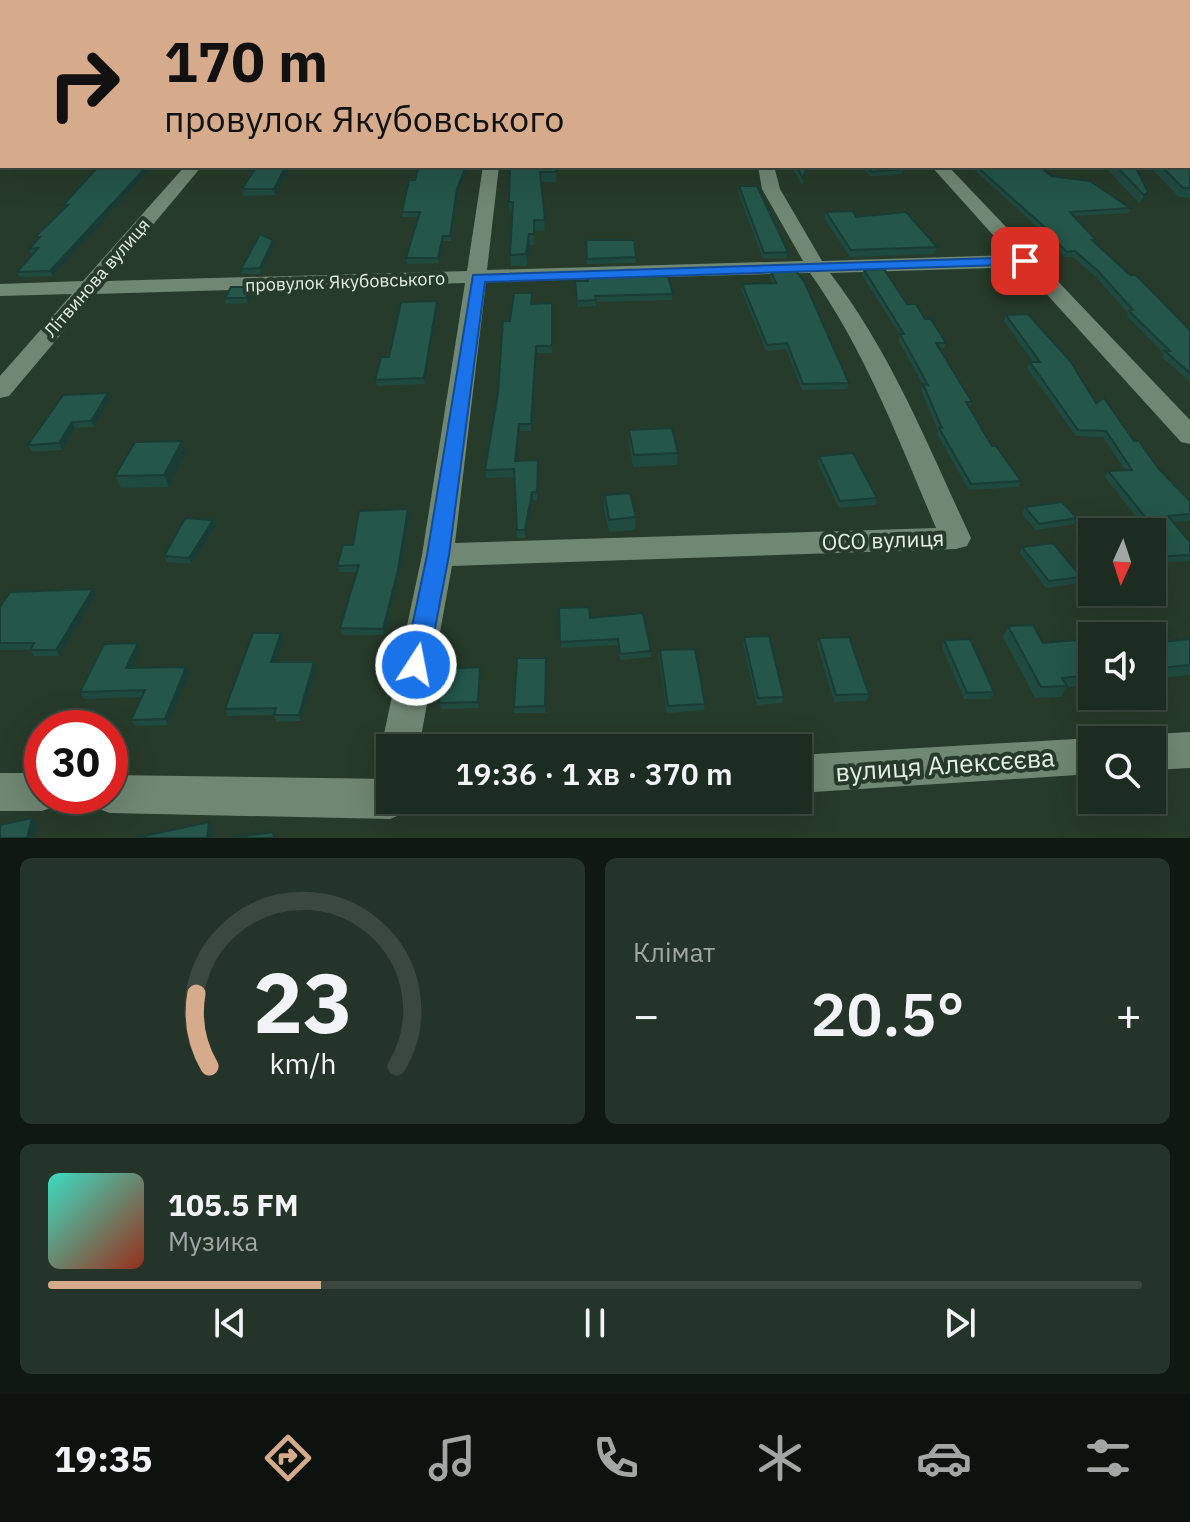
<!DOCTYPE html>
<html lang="uk">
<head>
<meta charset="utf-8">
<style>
  body { margin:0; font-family:"IBM Plex Sans",sans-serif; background:#253429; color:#f1f3f6; height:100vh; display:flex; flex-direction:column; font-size:30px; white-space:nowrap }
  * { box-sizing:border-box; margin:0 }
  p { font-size:26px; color:#a0a7a5 }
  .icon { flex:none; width:44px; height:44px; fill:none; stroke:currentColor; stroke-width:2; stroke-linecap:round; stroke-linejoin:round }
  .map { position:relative; height:838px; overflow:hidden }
  .details { display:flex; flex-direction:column; gap:20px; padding:20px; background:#101812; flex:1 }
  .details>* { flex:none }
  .guide { position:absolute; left:0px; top:0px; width:1190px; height:168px; box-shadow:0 8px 32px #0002,0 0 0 2px #3b483e; background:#d6ab8b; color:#111; overflow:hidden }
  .needle { width:52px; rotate:183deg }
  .controls { position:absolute; left:1078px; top:518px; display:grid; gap:16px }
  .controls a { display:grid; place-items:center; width:88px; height:88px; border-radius:0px; background:#1d2c20; box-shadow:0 8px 32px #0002,0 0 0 2px #3b483e; font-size:40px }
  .speed { position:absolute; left:24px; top:710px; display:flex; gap:16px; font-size:40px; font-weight:700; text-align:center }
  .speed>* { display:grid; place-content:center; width:104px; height:104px; border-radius:50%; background:#1d2c20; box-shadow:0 8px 32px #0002,0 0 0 2px #3b483e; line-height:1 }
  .speed .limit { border:12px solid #d22; background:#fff; color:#111 }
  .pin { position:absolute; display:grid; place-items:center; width:68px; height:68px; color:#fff; margin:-34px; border-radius:16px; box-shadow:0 4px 12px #0006 }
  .me { position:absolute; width:88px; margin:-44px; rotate:11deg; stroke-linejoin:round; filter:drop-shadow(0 0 6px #0008) }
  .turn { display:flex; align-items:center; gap:28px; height:168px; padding:0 32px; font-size:36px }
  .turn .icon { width:104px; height:104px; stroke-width:2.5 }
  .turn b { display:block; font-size:56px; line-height:68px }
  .big { font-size:60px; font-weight:600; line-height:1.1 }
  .details .tile { flex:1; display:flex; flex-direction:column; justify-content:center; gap:12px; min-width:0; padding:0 28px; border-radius:12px; background:#253429 }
  .details .dial { align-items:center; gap:0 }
  .dial svg { height:208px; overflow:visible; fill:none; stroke:#3b483e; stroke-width:7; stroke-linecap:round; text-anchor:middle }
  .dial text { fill:#f1f3f6; stroke:none }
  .song { display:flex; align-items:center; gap:24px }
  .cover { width:96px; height:96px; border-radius:12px; background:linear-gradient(135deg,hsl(170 70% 55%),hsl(10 70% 35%)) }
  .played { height:8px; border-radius:4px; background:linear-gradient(90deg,#d6ab8b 25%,#3b483e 25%) }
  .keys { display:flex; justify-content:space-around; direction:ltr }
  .heat { display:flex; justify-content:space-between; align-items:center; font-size:44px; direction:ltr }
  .details .tiles { flex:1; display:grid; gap:20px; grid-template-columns:1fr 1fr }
  .tile:last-child { grid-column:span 2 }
  .trip { position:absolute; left:376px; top:734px; width:436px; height:80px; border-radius:0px; background:#1d2c20; box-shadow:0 8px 32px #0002,0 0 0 2px #3b483e; font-weight:600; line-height:80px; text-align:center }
  .menu { display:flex; height:128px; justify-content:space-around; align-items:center; background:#0c120d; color:#a0a7a5 }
  .menu .icon { width:56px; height:56px }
  .menu .active { color:#d6ab8b }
  .menu b { font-size:36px; color:#f1f3f6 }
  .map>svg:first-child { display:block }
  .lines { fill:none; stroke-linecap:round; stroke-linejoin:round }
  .minor { fill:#708773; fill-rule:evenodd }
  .wall { fill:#1f4a40 }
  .shaded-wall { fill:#193c34 }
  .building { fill:#24564a; stroke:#193c34; stroke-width:2 }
  .route { fill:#1a73e8; stroke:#114b97; stroke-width:2 }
  .labels { text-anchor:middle; stroke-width:8; stroke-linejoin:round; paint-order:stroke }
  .far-street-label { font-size:18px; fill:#e3efe4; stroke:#273b2a }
  .street-label { font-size:22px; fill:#e3efe4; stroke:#273b2a }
  .near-street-label { font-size:26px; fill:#e3efe4; stroke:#273b2a }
</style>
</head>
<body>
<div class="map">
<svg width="1190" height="838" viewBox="0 0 1190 838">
  <rect width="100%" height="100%" fill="#273b2a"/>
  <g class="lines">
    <g class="minor">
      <path d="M130,0H140L141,2H131Z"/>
      <path d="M780,0H790L791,2H781Z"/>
      <rect x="0" y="53" width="2" height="8"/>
      <path d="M185,166H202L106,281L467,271L483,166H499L487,270L803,261L762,189L758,166H774L780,189L822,261L1011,255L931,166H948L1190,420V444L1181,442L1022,267L830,273C891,352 929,448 971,538L967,546L956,549L452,566L419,748H390V762L381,748L422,555L465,283L95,294L9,396L0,398V376L72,294L0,296V284L83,281ZM810,273C865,350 899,441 936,528L455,543L486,282Z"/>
      <path d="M1190,732V768L1152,770V740L1138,739L1152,734Z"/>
      <path d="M1092,738L1097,740H1092V774L798,793V755Z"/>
      <path d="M0,773H42V796H60L56,806L42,811H0Z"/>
      <path d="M110,775L390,779V800H410L404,813L390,819L110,813L96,808L91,796H110Z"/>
    </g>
  </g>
  <g class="wall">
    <path d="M1107,0H1190V25H1188V2H1111Z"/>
    <path d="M2,120V156H0V122Z"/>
    <path d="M1190,160V198L1179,197L1149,166H1188Z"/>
    <path d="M99,166H153L53,276L19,277L17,272L33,254H31L29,249L37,241L35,237L64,208L63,205Z"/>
    <path d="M291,166L275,195L243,196L242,189Z"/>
    <path d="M419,166H468L458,194L451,241H443L439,263L407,264L406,258L418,217H402V212Z"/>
    <path d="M510,166H557L556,182H541L545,231H534V245H530L527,266H511L510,255L513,213H510L509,202Z"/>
    <path d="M781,166H808L802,185L792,167Z"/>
    <path d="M859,166H901L903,169L902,174L871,176Z"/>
    <path d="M972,166H1039L1051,176L1130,208L1128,213L1074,216L1096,240L1095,243L1190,330V382L1162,357L1164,354L1127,316L1128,313L1096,277L1073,257H1065L1043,236L1044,233L972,168Z"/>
    <path d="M1104,166H1135L1148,192L1144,201L1140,204Z"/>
    <path d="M739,186L788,252L787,258L763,259L738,192Z"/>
    <path d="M826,212L937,247L935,254L850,257L824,218Z"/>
    <path d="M273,240L274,246L261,274H242L241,269Z"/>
    <path d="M586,240L636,257V263L587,264Z"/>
    <path d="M864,270L925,319L946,343L944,348L940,349L972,402L969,408L992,446L1021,481L1018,487L969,490L937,434L938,431L921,390L923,385L898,340L900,335L862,275Z"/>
    <path d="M771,272L849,383L847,389L802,390L786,349L766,351L741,289L742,284L773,283L770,277Z"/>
    <path d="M575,281L673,294L672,300L596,302V306L577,307Z"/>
    <path d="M253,292L248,303L226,304L225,298Z"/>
    <path d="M437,301V307L425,384L377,386L375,380L389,357Z"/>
    <path d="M552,303V353H537L531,431H520L516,461L538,468L537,500H533L525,538H517L514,477L486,478L485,470L510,321L532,304Z"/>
    <path d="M1006,315L1134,441L1158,468L1190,501V521L1173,522L1190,542V561L1152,563V532H1148L1105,477L1108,471L1125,470L1103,437L1076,436L1027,368L1030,362H1033L1004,321Z"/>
    <path d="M108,393L111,399L94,427L75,428L62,450L32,452L28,445Z"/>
    <path d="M629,430L678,453L677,465L633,467L629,442Z"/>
    <path d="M182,441L186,453L169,487L121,488L115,476Z"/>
    <path d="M819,456L877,498L875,505L839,508L817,462Z"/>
    <path d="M605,495L636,517L635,530L609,532L604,507Z"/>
    <path d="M1025,507L1077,518L1074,524L1036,530L1022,514Z"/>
    <path d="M408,509L410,515L399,577L384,635H342L340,628L357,572H339L337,566L353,545Z"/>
    <path d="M213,520L216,526L192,564L167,562L164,556Z"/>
    <path d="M1022,547L1081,577L1078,583L1046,588L1020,553Z"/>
    <path d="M96,595L60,656H34L30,650H0V607Z"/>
    <path d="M559,608L590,618L651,651V657L620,660L617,645L561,648Z"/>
    <path d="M1008,626L1043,643H1079L1092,642V685L1066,687L1061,697L1035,698L1003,637Z"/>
    <path d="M1152,636L1161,642L1190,639V675L1152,679Z"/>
    <path d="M744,637L784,697L782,703L757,705L743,643Z"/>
    <path d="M819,638L869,694L866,701L834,702L817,644Z"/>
    <path d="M283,639L275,662H314L316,668L301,721L276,722L274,715L227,716L225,709Z"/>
    <path d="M944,640L994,692L991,699H964L942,647Z"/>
    <path d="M138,643L141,650L133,668L190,673L168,725L135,726L131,720L142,697L84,699L80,692Z"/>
    <path d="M660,650L705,704L704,710L667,713L659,657Z"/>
    <path d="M546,664L545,713H514V707Z"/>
    <path d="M481,674L479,708L441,709L439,703Z"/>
  </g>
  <g class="shaded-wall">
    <path d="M147,166H153L53,276L50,271Z"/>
    <path d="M286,166H291L275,195L274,189Z"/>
    <path d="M466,166H468L458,194L451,241L450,236L457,189Z"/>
    <path d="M1148,192L1144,201L1140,204L1144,195Z"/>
    <path d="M529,234L530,245L527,266L526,254Z"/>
    <path d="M443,236V241L439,263L438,258Z"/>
    <path d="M273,240L274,246L261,274L260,268Z"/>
    <path d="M251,287L253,292L248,303L246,298Z"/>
    <path d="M437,301V307L425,384L424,378Z"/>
    <path d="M536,346L537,353L531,431V424Z"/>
    <path d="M108,393L111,399L94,427L91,421Z"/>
    <path d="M72,422L75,428L62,450L59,443Z"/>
    <path d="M519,424L520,431L516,468L515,461Z"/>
    <path d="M182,441L186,453L169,487L164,475Z"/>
    <path d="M532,492L533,500L525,538V530Z"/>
    <path d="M408,509L410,515L399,577L384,635L383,629Z"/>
    <path d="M213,520L216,526L192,564L189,558Z"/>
    <path d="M93,589L96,595L60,656L56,650Z"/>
    <path d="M281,633L283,639L273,669L271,662Z"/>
    <path d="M138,643L141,650L130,675L126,668Z"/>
    <path d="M314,662L316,668L301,721L299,715Z"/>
    <path d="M186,667L190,673L168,725L165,719Z"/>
    <path d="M480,667L481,674L479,708L478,702Z"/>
    <path d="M32,818L37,824L33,838H27Z"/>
    <path d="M209,822L213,829L212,838H207Z"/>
  </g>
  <g class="building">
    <path d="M81,0H110L111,2H83Z"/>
    <path d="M179,0H204L210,2H179H181Z"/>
    <path d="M281,0H577L578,2H487L485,1L262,2Z"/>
    <path d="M649,0H764L766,2H649Z"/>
    <path d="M826,0H839L842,2H824Z"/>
    <path d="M933,0H1040L1043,2H936Z"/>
    <path d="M1120,0H1190V19H1188V2H1124Z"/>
    <path d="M0,7L2,12V42H0Z"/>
    <path d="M1188,58L1190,65V86H1188Z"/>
    <path d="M1188,106L1190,108V146L1188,155Z"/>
    <path d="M2,120V141H0V122Z"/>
    <path d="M1188,159L1190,160V188H1183L1161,166H1188Z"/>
    <path d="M99,166H147L50,271L17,272L38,248L29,249L40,237H35L68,205H63Z"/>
    <path d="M257,166H286L274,189H242Z"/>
    <path d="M419,166H466L457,189L450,236H443L438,258H406L420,212H402L409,180H415Z"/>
    <path d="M510,166H556V172H540L545,220H534V234H529L526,254L510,255L513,202H509Z"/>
    <path d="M796,166H807L803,178Z"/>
    <path d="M866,166H901L903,169L872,172Z"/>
    <path d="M976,166H1039L1051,176L1090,181L1130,208L1070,212L1096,240H1092L1130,275H1136L1190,330V373L1165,351H1170L1129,311L1133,310L1098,271L1075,251L1067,252L1045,231L1048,230Z"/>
    <path d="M1116,166H1135L1148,192L1144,195Z"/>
    <path d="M739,186H757L788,252L764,253Z"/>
    <path d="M853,211L856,217L906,212L937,247L851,250L826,212Z"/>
    <path d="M260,234L273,240L260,268L241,269Z"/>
    <path d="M586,240H634L636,257L587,259Z"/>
    <path d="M884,269L907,304H916L925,319H931L946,343H936L972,402H966L992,446H996L1021,481L971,484L939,428H942L923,384L928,385L900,334H904L864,270Z"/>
    <path d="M796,271L805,283L849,383L803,384L787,343L767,345L742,284L776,283L771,272Z"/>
    <path d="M668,276L673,294L595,296L596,300L577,301L575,281H588V277Z"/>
    <path d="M231,287H251L246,298H225Z"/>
    <path d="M514,293H532L531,304L552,303V346H536L531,424H519L515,461L538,460L537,492H532L525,530H517L514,469L485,470L498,393L503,321H510Z"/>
    <path d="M437,301L424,378L375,380L381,357H389L401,302Z"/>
    <path d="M1028,314L1071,362L1096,403L1104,398L1134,441H1139L1158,468L1190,501V514L1168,516L1190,542V555L1152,557V534H1159L1108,471L1132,470L1106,431L1078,430L1030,362H1040L1006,315Z"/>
    <path d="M108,393L91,421L72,422L59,443L28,445L63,395Z"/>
    <path d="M672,428L678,453L634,455L629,430Z"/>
    <path d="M182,441L164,475L115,476L135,442Z"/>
    <path d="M853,453L877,498L840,501L819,456Z"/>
    <path d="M630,493L636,517L609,520L605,495Z"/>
    <path d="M1062,502L1077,518L1039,524L1025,507Z"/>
    <path d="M408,509L398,570L383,629L340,628L359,565L337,566L343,545H353L359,511Z"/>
    <path d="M185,518L213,520L189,558L164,556Z"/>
    <path d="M1053,543L1081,577L1049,581L1022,547Z"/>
    <path d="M93,589L56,650H30L34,643H0V607L10,592Z"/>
    <path d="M589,607L590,618L643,613L651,651L620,654L618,639L560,642L559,608Z"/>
    <path d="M1033,625L1043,643L1078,640L1079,643L1092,642V675L1062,678L1067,686L1041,687L1008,626Z"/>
    <path d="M253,633H281L271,662H314L299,715H274L276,708L225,709Z"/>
    <path d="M1158,635L1161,642L1190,639V665L1152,669V636H1148Z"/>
    <path d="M769,636L784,697L758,698L744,637Z"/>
    <path d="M849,637L869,694L836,695L819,638Z"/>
    <path d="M970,639L994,692L967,693L944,640Z"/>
    <path d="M138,643L126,668L186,667L165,719L131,720L145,690L80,692L104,644Z"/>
    <path d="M695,649L705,704L668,706L660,650Z"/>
    <path d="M517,658H546L545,706L514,707Z"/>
    <path d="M480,667L478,702L439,703L443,669Z"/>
    <path d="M32,818L27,838H0V825Z"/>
    <path d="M209,822L207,838H135Z"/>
    <path d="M273,832L274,838H231Z"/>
  </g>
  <path class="route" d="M1025,257L1030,258V264L485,282L449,555L428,665L425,672L416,675L407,672L404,665L427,555L473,275Z"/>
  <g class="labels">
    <g class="far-street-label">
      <text transform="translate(97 278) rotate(-49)" y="6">Літвинова вулиця</text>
      <text transform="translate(345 282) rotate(-2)" y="6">провулок Якубовського</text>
    </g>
    <g class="street-label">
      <text transform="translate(883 540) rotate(-2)" y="8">ОСО вулиця</text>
    </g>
    <g class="near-street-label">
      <text transform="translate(945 765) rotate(-4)" y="9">вулиця Алексєєва</text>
    </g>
  </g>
</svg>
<div class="controls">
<a><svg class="needle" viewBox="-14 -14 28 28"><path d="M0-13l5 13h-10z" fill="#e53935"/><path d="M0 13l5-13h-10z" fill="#a0a7a5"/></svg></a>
<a><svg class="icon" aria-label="sound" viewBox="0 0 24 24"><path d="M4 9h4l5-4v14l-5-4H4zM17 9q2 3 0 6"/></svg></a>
<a><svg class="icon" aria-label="search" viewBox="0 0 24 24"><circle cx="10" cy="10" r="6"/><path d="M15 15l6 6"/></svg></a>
</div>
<div class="speed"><div class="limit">30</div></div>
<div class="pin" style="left:1025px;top:261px;background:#d93025"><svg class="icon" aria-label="arrive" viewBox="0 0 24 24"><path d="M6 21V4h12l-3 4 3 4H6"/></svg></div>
<svg class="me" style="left:416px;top:665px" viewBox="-20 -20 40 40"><circle r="17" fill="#1a73e8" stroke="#fff" stroke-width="3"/><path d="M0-11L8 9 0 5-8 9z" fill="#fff"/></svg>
<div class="trip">19:36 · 1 хв · 370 m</div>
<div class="guide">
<div class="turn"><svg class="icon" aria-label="right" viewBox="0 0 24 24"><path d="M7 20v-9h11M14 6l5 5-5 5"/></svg><div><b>170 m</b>провулок Якубовського</div></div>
</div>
</div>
<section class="details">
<div class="tiles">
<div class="tile dial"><svg viewBox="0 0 100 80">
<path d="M14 69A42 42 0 1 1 86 69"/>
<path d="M14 69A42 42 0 0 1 9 41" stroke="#d6ab8b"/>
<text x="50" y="56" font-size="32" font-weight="700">23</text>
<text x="50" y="72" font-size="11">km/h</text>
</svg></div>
<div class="tile"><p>Клімат</p>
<div class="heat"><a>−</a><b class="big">20.5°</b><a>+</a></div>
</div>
<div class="tile">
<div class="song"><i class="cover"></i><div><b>105.5 FM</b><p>Музика</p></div></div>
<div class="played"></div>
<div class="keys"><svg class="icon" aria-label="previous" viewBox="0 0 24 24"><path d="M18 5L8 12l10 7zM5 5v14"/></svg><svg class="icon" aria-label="pause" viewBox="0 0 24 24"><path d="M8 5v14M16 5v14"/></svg><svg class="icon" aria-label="next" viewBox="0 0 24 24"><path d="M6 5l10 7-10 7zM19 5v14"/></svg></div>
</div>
</div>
</section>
<nav class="menu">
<b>19:35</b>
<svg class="icon active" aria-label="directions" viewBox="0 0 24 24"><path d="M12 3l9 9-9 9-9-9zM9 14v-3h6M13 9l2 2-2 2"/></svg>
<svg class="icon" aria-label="music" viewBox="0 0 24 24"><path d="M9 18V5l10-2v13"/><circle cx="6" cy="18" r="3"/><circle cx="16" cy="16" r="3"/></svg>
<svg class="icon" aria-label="phone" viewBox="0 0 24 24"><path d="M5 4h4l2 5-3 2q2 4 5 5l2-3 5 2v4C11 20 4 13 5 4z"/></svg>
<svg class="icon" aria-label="climate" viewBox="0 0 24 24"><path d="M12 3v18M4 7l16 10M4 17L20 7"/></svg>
<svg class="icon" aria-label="car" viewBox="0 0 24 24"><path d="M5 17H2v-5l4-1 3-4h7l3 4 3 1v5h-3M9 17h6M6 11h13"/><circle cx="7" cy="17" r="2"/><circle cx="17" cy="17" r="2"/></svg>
<svg class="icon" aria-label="filters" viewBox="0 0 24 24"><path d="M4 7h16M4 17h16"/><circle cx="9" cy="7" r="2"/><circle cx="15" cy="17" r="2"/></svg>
</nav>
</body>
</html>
